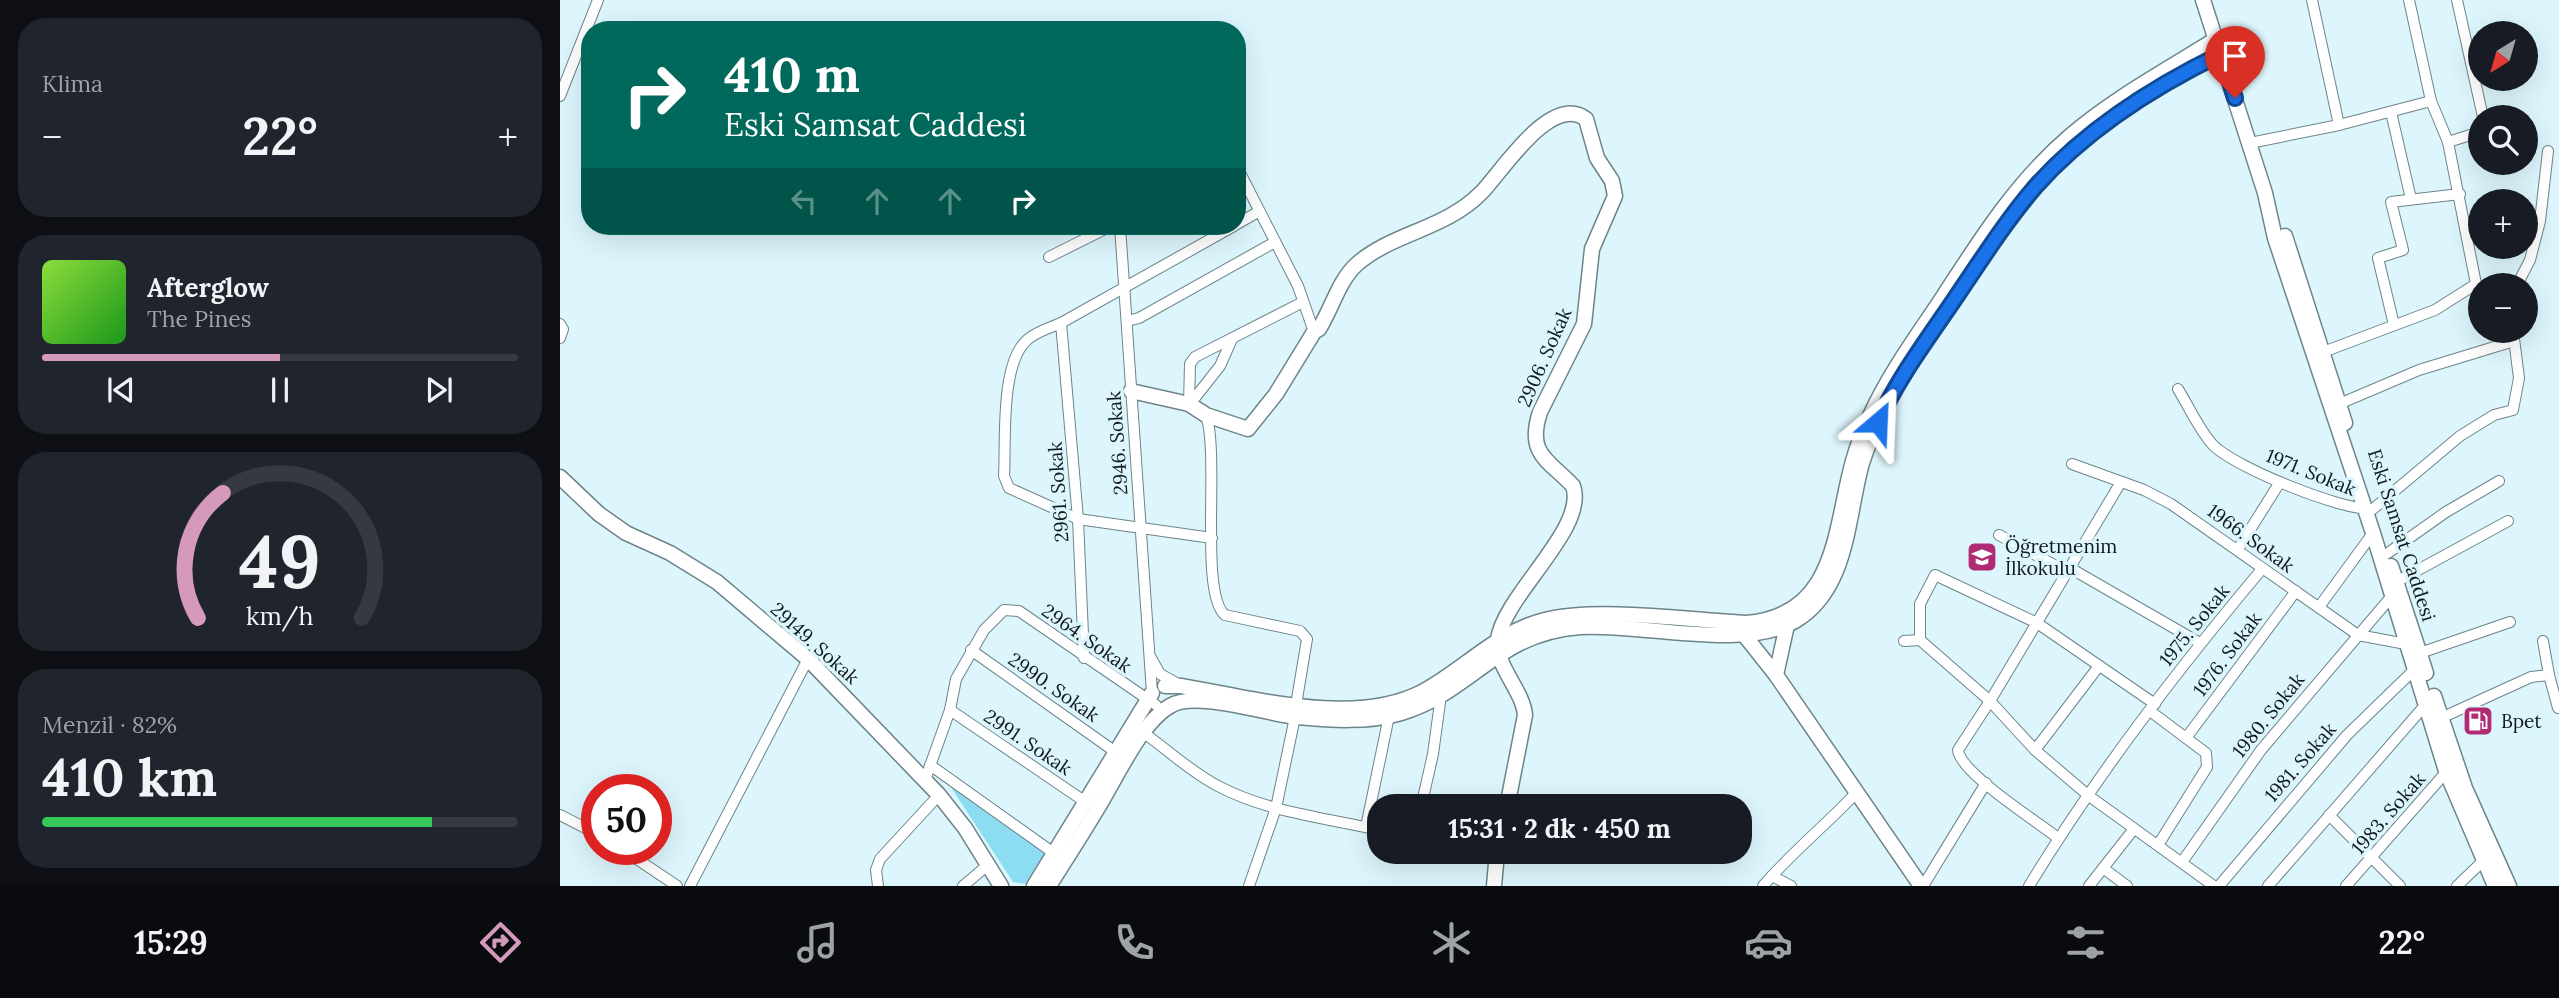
<!DOCTYPE html>
<html lang="tr">
<head>
<meta charset="utf-8">
<style>
  body { margin:0; font-family:Lora,serif; background:#20242c; color:#f1f3f6; height:100vh; display:flex; flex-direction:column; font-size:26px; white-space:nowrap }
  * { box-sizing:border-box; margin:0 }
  p { font-size:23px; color:#9ea1a6 }
  .icon { flex:none; width:38px; height:38px; fill:none; stroke:currentColor; stroke-width:2; stroke-linecap:round; stroke-linejoin:round }
  .map { position:relative; flex:1; overflow:hidden }
  .side { display:flex; flex-direction:column; gap:18px; padding:18px; background:#0d0f14; width:560px }
  .side>* { flex:none }
  .guide { position:absolute; left:21px; top:21px; width:665px; height:214px; border-radius:28px; box-shadow:0 7px 28px #0002; background:#00695c; color:#fff; overflow:hidden }
  .needle { width:46px; rotate:217deg }
  .controls { position:absolute; left:1908px; top:21px; display:grid; gap:14px }
  .controls a { display:grid; place-items:center; width:70px; height:70px; border-radius:50%; background:#171b24; box-shadow:0 7px 28px #0002; font-size:35px }
  .speed { position:absolute; left:21px; top:774px; display:flex; gap:14px; font-size:35px; font-weight:700; text-align:center }
  .speed>* { display:grid; place-content:center; width:91px; height:91px; border-radius:50%; background:#171b24; box-shadow:0 7px 28px #0002; line-height:1 }
  .speed .limit { border:10px solid #d22; background:#fff; color:#111 }
  .pin { position:absolute; display:grid; place-items:center; width:60px; height:60px; color:#fff; margin:-72px -30px; border-radius:50% 50% 50% 0; rotate:-45deg; box-shadow:0 0 7px #0007 }
  .pin .icon { rotate:45deg }
  .me { position:absolute; width:77px; margin:-38px; rotate:26deg; stroke-linejoin:round; filter:drop-shadow(0 0 5px #0008) }
  .turn { display:flex; align-items:center; gap:24px; height:147px; padding:0 28px; font-size:32px }
  .turn .icon { width:91px; height:91px; stroke-width:2.5 }
  .turn b { display:block; font-size:49px; line-height:60px }
  .lanes { display:flex; align-items:center; height:66px; padding:0 28px; background:#0003; justify-content:center; gap:35px; direction:ltr }
  .lanes .off { opacity:.35 }
  .big { font-size:52px; font-weight:700; line-height:1.1 }
  .side .card { flex:1; display:flex; flex-direction:column; justify-content:center; gap:10px; min-width:0; padding:0 24px; border-radius:28px; background:#20242c }
  .side .dial { align-items:center; gap:0 }
  .dial svg { height:182px; overflow:visible; fill:none; stroke:#363941; stroke-width:7; stroke-linecap:round; text-anchor:middle }
  .dial text { fill:#f1f3f6; stroke:none }
  .song { display:flex; align-items:center; gap:21px }
  .cover { width:84px; height:84px; border-radius:10px; background:linear-gradient(135deg,hsl(90 70% 55%),hsl(120 70% 35%)) }
  .played { height:7px; border-radius:4px; background:linear-gradient(90deg,#d499bb 50%,#363941 50%) }
  .keys { display:flex; justify-content:space-around; direction:ltr }
  .heat { display:flex; justify-content:space-between; align-items:center; font-size:38px; direction:ltr }
  .charge { height:10px; border-radius:5px; background:linear-gradient(90deg,#34c759 82%,#363941 0) }
  .trip { position:absolute; left:807px; top:794px; width:385px; height:70px; border-radius:28px; background:#171b24; box-shadow:0 7px 28px #0002; font-weight:700; line-height:70px; text-align:center }
  .menu { display:flex; height:112px; justify-content:space-around; align-items:center; background:#090b0e; color:#9ea1a6 }
  .menu .icon { width:49px; height:49px }
  .menu .selected { color:#d499bb }
  .menu b { font-size:32px; color:#f1f3f6 }
  main { display:flex; flex:1; min-height:0 }
  .map>svg:first-child { display:block }
  .green { fill:#8cddf2 }
  .lines { fill:none; stroke-linecap:round; stroke-linejoin:round }
  .street-casing { stroke:#6d848a; stroke-width:12 }
  .secondary-casing { stroke:#6d848a; stroke-width:17 }
  .street { stroke:#fff; stroke-width:10 }
  .secondary { stroke:#fff; stroke-width:14 }
  .route-casing { stroke:#114b97; stroke-width:18 }
  .route { stroke:#1a73e8; stroke-width:12 }
  .labels { text-anchor:middle; stroke-width:7; stroke-linejoin:round; paint-order:stroke }
  .street-label { font-size:19px; fill:#111a1c; stroke:#ddf6fd }
  .poi-label { font-size:19px; fill:#111a1c; stroke:#ddf6fd; text-anchor:start }
</style>
</head>
<body>
<main>
<section class="side">
<div class="card"><p>Klima</p>
<div class="heat"><a>−</a><b class="big">22°</b><a>+</a></div>
</div>
<div class="card">
<div class="song"><i class="cover"></i><div><b>Afterglow</b><p>The Pines</p></div></div>
<div class="played"></div>
<div class="keys"><svg class="icon" aria-label="previous" viewBox="0 0 24 24"><path d="M18 5L8 12l10 7zM5 5v14"/></svg><svg class="icon" aria-label="pause" viewBox="0 0 24 24"><path d="M8 5v14M16 5v14"/></svg><svg class="icon" aria-label="next" viewBox="0 0 24 24"><path d="M6 5l10 7-10 7zM19 5v14"/></svg></div>
</div>
<div class="card dial"><svg viewBox="0 0 100 80">
<path d="M14 69A42 42 0 1 1 86 69"/>
<path d="M14 69A42 42 0 0 1 25 14" stroke="#d499bb"/>
<text x="50" y="56" font-size="32" font-weight="700">49</text>
<text x="50" y="72" font-size="11">km/h</text>
</svg></div>
<div class="card"><p>Menzil · 82%</p><b class="big">410 km</b><div class="charge"></div></div>
</section>
<div class="map">
<svg width="1999" height="886" viewBox="0 0 1999 886">
  <rect width="100%" height="100%" fill="#ddf6fd"/>
  <path class="green" d="M391,784L485,852L465,884L453,882L390,786Z"/>
  <g class="lines">
    <g class="street-casing">
      <g id="street">
        <path d="M1752,0L1779,125"/>
        <path d="M1849,0L1871,101"/>
        <path d="M1897,0L1923,117"/>
        <path d="M0,96L38,0"/>
        <path d="M1831,112L1851,199"/>
        <path d="M1888,142L1920,132"/>
        <path d="M1690,143L1779,125L1871,101L1888,142L1916,284L1875,310L1763,352"/>
        <path d="M677,167L738,286L754,332"/>
        <path d="M677,224L698,212"/>
        <path d="M560,226L592,693"/>
        <path d="M489,257L551,226"/>
        <path d="M1957,285L1970,260L1980,221L1988,151"/>
        <path d="M567,321L579,318L715,242"/>
        <path d="M501,323L518,519L524,658"/>
        <path d="M0,324L3,329L0,338"/>
        <path d="M1834,325L1818,258L1843,250L1831,202L1900,194"/>
        <path d="M1618,389C1629,407 1639,430 1653,445C1674,467 1782,511 1813,509L1900,436L1934,415L1953,410L1959,378L1953,331"/>
        <path d="M629,404L630,364L635,357L743,302"/>
        <path d="M630,404L660,366L672,339"/>
        <path d="M1779,404L1859,370L1954,341"/>
        <path d="M646,415C660,455 639,594 665,615L740,631L747,639L736,705"/>
        <path d="M1512,464L1584,490L1611,504L1798,635L1846,644"/>
        <path d="M1439,535L1507,572"/>
        <path d="M652,538L518,519L449,488L444,476C446,441 440,364 467,340C477,331 490,328 501,323L674,226"/>
        <path d="M1678,549L1720,482"/>
        <path d="M1828,553L1886,512L1939,481"/>
        <path d="M1510,568L1640,643"/>
        <path d="M1836,582L1948,521"/>
        <path d="M1759,607L1813,533"/>
        <path d="M1360,640V604L1375,575L1477,623L1595,704"/>
        <path d="M1344,641L1360,640L1430,701L1475,750L1529,796L1654,886"/>
        <path d="M1983,641L1989,675"/>
        <path d="M411,650L557,753"/>
        <path d="M1860,653L1950,622"/>
        <path d="M591,658L600,674L620,685"/>
        <path d="M390,710L527,803"/>
        <path d="M1590,711L1646,753L1647,767L1598,845"/>
        <path d="M1881,718L1971,677L1989,675L1998,708"/>
        <path d="M584,733C609,751 631,772 658,786C707,812 766,818 819,830"/>
        <path d="M1626,738L1736,591"/>
        <path d="M1475,750L1539,666"/>
        <path d="M370,765L495,854"/>
        <path d="M365,780L390,710L396,679L424,630L444,610L459,611L596,705"/>
        <path d="M861,807L873,754L881,695"/>
        <path d="M0,815L37,834"/>
        <path d="M1769,815L1840,886"/>
        <path d="M806,827L829,716"/>
        <path d="M1498,838C1478,822 1400,773 1398,750L1430,701L1561,482"/>
        <path d="M62,849L117,886"/>
        <path d="M922,852L937,855"/>
        <path d="M1622,862L1701,750L1831,597"/>
        <path d="M1543,868L1567,886"/>
        <path d="M1212,876L1231,886"/>
        <path d="M130,886L248,659"/>
        <path d="M318,886L316,870L320,859L379,795"/>
        <path d="M403,886L429,864"/>
        <path d="M689,886L716,808L735,717"/>
        <path d="M1203,886C1232,852 1266,825 1297,792"/>
        <path d="M1363,886L1426,783"/>
        <path d="M1469,886C1537,774 1618,669 1702,569"/>
        <path d="M1529,886L1573,830"/>
        <path d="M1659,886L1787,735L1855,669"/>
        <path d="M1708,886L1867,703"/>
        <path d="M1786,886L1888,770"/>
        <path d="M1897,886L1923,861"/>
      </g>
    </g>
    <g class="secondary-casing">
      <g id="secondary">
        <path d="M1643,0L1705,193L1715,238L1813,533L1886,771L1935,886"/>
        <path d="M1725,236L1785,423"/>
        <path d="M571,391L629,404L646,415L688,429L716,394L754,332L759,329C772,308 779,280 797,264C834,232 884,230 921,193C941,173 991,92 1026,119L1037,158L1052,181L1055,196L1032,249L1024,324L980,412C966,455 989,460 1013,486C1028,528 945,594 938,639C934,665 963,690 965,715L947,807"/>
        <path d="M0,477L39,514L66,533L110,553L157,582L248,659L379,795L405,828L441,886"/>
        <path d="M1831,566L1866,673"/>
        <path d="M1181,631L1216,675L1361,886"/>
        <path d="M1216,675L1227,625"/>
        <path d="M605,686H621C692,698 795,727 862,692C905,669 936,632 985,620C1039,607 1128,620 1186,623C1278,616 1274,528 1293,461C1297,446 1303,431 1310,416C1328,376 1354,340 1379,303C1418,243 1455,183 1510,136C1554,98 1607,70 1656,39"/>
        <path d="M1874,696L1905,788L1949,886"/>
        <path d="M474,886L592,693"/>
        <path d="M489,886C505,861 521,836 536,811C555,781 580,723 610,706C635,690 706,714 737,717C770,720 808,723 841,713C912,692 936,633 1020,627C1081,623 1182,651 1235,621C1289,589 1287,516 1302,463C1307,448 1313,432 1320,418C1339,376 1367,340 1393,302C1423,257 1452,212 1489,172C1535,123 1600,84 1661,54"/>
        <path d="M934,886L937,852"/>
      </g>
    </g>
    <use href="#street" class="street"/>
    <use href="#secondary" class="secondary"/>
  </g>
  <g class="lines">
    <g class="route-casing">
      <path id="route" d="M1318,422C1338,378 1367,340 1394,300C1420,262 1445,222 1475,187C1525,131 1593,87 1661,54L1675,98"/>
    </g>
    <use href="#route" class="route"/>
  </g>
  <defs>
    <g id="school-square" transform="scale(1.575)"><rect x="-9" y="-9" width="18" height="18" rx="4" fill="#b02b72" stroke="#ddf6fd"/><path d="M0-5L7-2L0 1L-7-2ZM-4 1L0 2.5L4 1V4Q0 6-4 4Z" fill="#fff"/></g>
    <g id="fuel-square" transform="scale(1.575)"><rect x="-9" y="-9" width="18" height="18" rx="4" fill="#b02b72" stroke="#ddf6fd"/><path d="M-5.5-6h7V0h2V4h1.3V-2.5L3-4.5l.8-.8L6-3V5H2.5V1h-1V6h-7ZM-4.2-4.7v3.2H.2V-4.7Z" fill="#fff"/></g>
  </defs>
  <g fill-rule="evenodd">
    <use href="#school-square" x="1422" y="557"/>
    <use href="#fuel-square" x="1918" y="721"/>
  </g>
  <g class="labels">
    <g class="street-label">
      <text transform="translate(984 357) rotate(-66)" y="7">2906. Sokak</text>
      <text transform="translate(557 443) rotate(-94)" y="7">2946. Sokak</text>
      <text transform="translate(1751 472) rotate(22)" y="7">1971. Sokak</text>
      <text transform="translate(498 492) rotate(-94)" y="7">2961. Sokak</text>
      <text transform="translate(1842 535) rotate(72)" y="7">Eski Samsat Caddesi</text>
      <text transform="translate(1691 538) rotate(36)" y="7">1966. Sokak</text>
      <text transform="translate(1634 625) rotate(-51)" y="7">1975. Sokak</text>
      <text transform="translate(527 638) rotate(35)" y="7">2964. Sokak</text>
      <text transform="translate(255 643) rotate(42)" y="7">29149. Sokak</text>
      <text transform="translate(1667 654) rotate(-53)" y="7">1976. Sokak</text>
      <text transform="translate(494 687) rotate(35)" y="7">2990. Sokak</text>
      <text transform="translate(1708 715) rotate(-51)" y="7">1980. Sokak</text>
      <text transform="translate(468 742) rotate(34)" y="7">2991. Sokak</text>
      <text transform="translate(1740 762) rotate(-49)" y="7">1981. Sokak</text>
      <text transform="translate(1828 813) rotate(-49)" y="7">1983. Sokak</text>
    </g>
    <g class="poi-label">
      <text x="1445" y="553">Öğretmenim<tspan x="1445" dy="22">İlkokulu</tspan></text>
      <text x="1941" y="728">Bpet</text>
    </g>
  </g>
</svg>
<div class="controls">
<a><svg class="needle" viewBox="-14 -14 28 28"><path d="M0-13l5 13h-10z" fill="#e53935"/><path d="M0 13l5-13h-10z" fill="#9ea1a6"/></svg></a>
<a><svg class="icon" aria-label="search" viewBox="0 0 24 24"><circle cx="10" cy="10" r="6"/><path d="M15 15l6 6"/></svg></a>
<a>+</a>
<a>−</a>
</div>
<div class="speed"><div class="limit">50</div></div>
<div class="pin" style="left:1675px;top:98px;background:#d93025"><svg class="icon" aria-label="arrive" viewBox="0 0 24 24"><path d="M6 21V4h12l-3 4 3 4H6"/></svg></div>
<svg class="me" style="left:1318px;top:422px" viewBox="-20 -20 40 40"><path d="M0-17L14 15 0 8-14 15z" fill="#1a73e8" stroke="#fff" stroke-width="4"/></svg>
<div class="trip">15:31 · 2 dk · 450 m</div>
<div class="guide">
<div class="turn"><svg class="icon" aria-label="right" viewBox="0 0 24 24"><path d="M7 20v-9h11M14 6l5 5-5 5"/></svg><div><b>410 m</b>Eski Samsat Caddesi</div></div>
<div class="lanes"><svg class="icon off" aria-label="left" viewBox="0 0 24 24"><path d="M17 20v-9H6M10 6l-5 5 5 5"/></svg><svg class="icon off" aria-label="ahead" viewBox="0 0 24 24"><path d="M12 20V5M6 11l6-6 6 6"/></svg><svg class="icon off" aria-label="ahead" viewBox="0 0 24 24"><path d="M12 20V5M6 11l6-6 6 6"/></svg><svg class="icon" aria-label="right" viewBox="0 0 24 24"><path d="M7 20v-9h11M14 6l5 5-5 5"/></svg></div>
</div>
</div>
</main>
<nav class="menu">
<b>15:29</b>
<svg class="icon selected" aria-label="directions" viewBox="0 0 24 24"><path d="M12 3l9 9-9 9-9-9zM9 14v-3h6M13 9l2 2-2 2"/></svg>
<svg class="icon" aria-label="music" viewBox="0 0 24 24"><path d="M9 18V5l10-2v13"/><circle cx="6" cy="18" r="3"/><circle cx="16" cy="16" r="3"/></svg>
<svg class="icon" aria-label="phone" viewBox="0 0 24 24"><path d="M5 4h4l2 5-3 2q2 4 5 5l2-3 5 2v4C11 20 4 13 5 4z"/></svg>
<svg class="icon" aria-label="climate" viewBox="0 0 24 24"><path d="M12 3v18M4 7l16 10M4 17L20 7"/></svg>
<svg class="icon" aria-label="car" viewBox="0 0 24 24"><path d="M5 17H2v-5l4-1 3-4h7l3 4 3 1v5h-3M9 17h6M6 11h13"/><circle cx="7" cy="17" r="2"/><circle cx="17" cy="17" r="2"/></svg>
<svg class="icon" aria-label="filters" viewBox="0 0 24 24"><path d="M4 7h16M4 17h16"/><circle cx="9" cy="7" r="2"/><circle cx="15" cy="17" r="2"/></svg>
<b>22°</b>
</nav>
</body>
</html>
